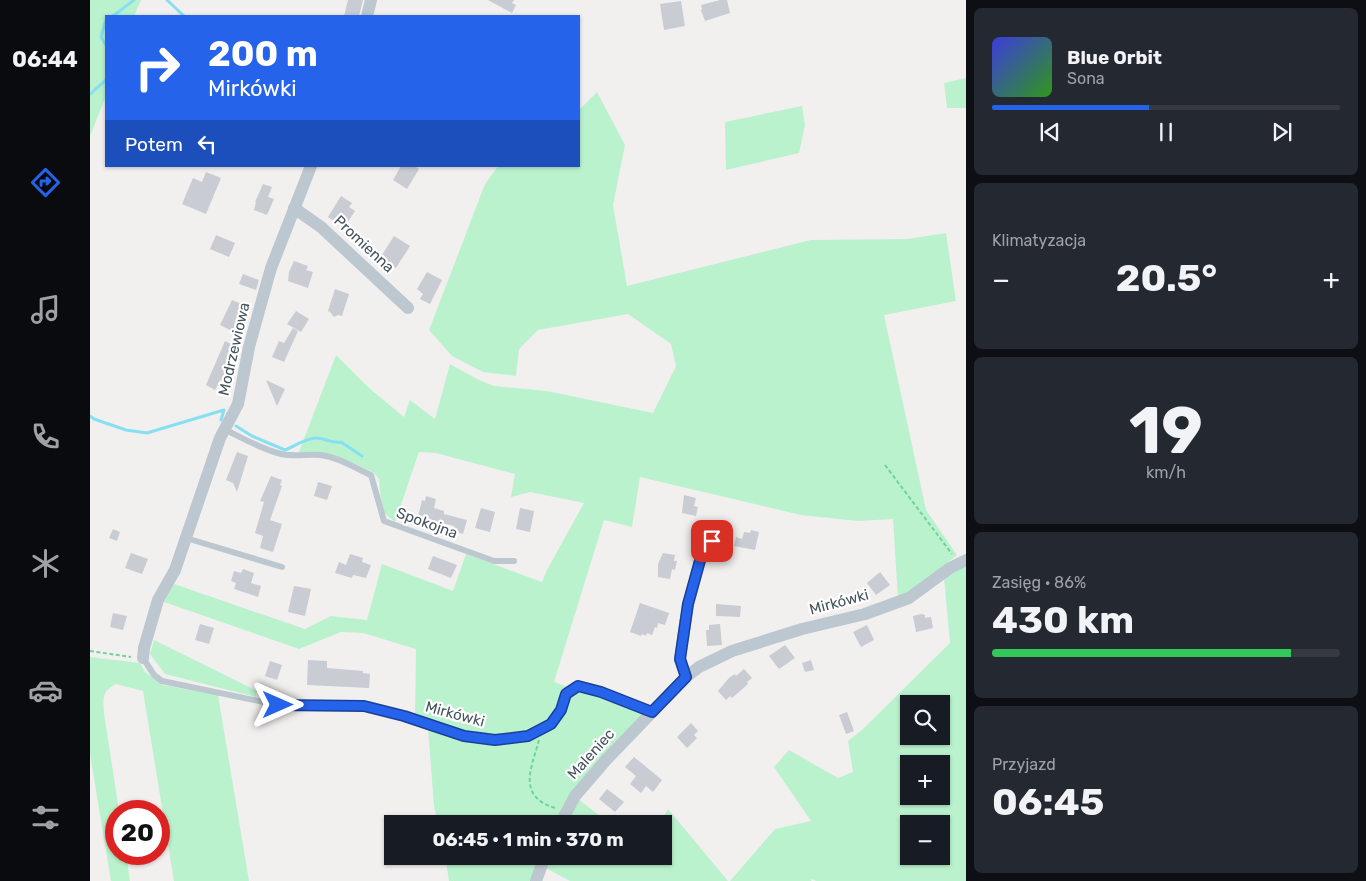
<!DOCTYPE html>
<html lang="pl">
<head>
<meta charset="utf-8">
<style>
  body { margin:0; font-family:Rubik,sans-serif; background:#242831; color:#f1f3f6; height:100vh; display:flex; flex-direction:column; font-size:19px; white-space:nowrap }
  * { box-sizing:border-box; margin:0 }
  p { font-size:16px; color:#9ea1a6 }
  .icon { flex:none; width:28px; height:28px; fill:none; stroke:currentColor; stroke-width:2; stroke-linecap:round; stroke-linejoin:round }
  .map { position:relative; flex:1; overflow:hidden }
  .side { display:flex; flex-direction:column; gap:8px; padding:8px; background:#0d0f14; width:400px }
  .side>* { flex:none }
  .banner { position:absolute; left:15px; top:15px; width:475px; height:152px; border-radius:0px; box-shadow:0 1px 4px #0004; background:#2563eb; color:#fff; overflow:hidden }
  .tools { position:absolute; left:810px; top:695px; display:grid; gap:10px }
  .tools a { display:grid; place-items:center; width:50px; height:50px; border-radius:0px; background:#171b24; box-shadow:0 1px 4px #0004; font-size:25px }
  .speed { position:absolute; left:15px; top:800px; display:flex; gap:10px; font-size:25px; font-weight:700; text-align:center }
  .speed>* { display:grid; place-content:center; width:65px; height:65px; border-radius:50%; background:#171b24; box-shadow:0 1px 4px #0004; line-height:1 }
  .speed .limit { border:8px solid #d22; background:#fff; color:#111 }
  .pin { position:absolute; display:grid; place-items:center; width:42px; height:42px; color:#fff; margin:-21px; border-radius:10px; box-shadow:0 2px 8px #0006 }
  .me { position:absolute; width:55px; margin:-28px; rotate:90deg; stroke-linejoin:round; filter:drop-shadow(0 0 4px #0008) }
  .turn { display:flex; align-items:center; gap:18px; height:105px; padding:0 20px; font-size:22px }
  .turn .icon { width:65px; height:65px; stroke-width:2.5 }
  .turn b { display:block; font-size:35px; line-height:42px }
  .then { display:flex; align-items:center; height:48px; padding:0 20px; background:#0003; gap:10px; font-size:19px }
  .big { font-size:38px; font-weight:700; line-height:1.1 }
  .side .card { flex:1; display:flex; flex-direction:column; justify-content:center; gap:8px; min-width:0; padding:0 18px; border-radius:8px; background:#242831 }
  .side .dial { align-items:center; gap:0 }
  .dial b { font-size:65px; line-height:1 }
  .song { display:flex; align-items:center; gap:15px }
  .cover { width:60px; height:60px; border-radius:8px; background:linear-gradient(135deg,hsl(240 70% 55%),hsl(110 70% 35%)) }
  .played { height:5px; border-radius:2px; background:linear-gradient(90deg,#2563eb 45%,#363941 45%) }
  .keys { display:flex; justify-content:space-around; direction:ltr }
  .heat { display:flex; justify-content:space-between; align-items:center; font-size:28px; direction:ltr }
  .charge { height:8px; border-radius:4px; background:linear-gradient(90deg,#34c759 86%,#363941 0) }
  .trip { position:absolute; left:294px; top:815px; width:288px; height:50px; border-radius:0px; background:#171b24; box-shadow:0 1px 4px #0004; font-weight:700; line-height:50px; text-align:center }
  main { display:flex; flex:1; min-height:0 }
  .tab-bar { display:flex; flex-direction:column; width:90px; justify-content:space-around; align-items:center; background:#090b0e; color:#9ea1a6 }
  .tab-bar .icon { width:35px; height:35px }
  .tab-bar .on { color:#2563eb }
  .tab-bar b { font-size:22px; color:#f1f3f6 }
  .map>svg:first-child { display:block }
  .green { fill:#bbf2ce; fill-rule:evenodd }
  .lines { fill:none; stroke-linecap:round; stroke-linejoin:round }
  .stream { stroke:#86e0f1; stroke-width:3 }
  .building { fill:#c9ccd2 }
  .path { stroke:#71d29e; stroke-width:2; stroke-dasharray:4 2.5; stroke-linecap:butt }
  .service { stroke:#bcc7cf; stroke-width:6 }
  .minor { stroke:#bcc7cf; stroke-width:12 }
  .route-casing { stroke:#184099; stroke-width:12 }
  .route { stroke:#2563eb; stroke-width:9 }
  .labels { text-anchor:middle; stroke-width:4.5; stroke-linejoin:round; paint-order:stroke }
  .street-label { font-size:15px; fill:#46545e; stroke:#fff }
</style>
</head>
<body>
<main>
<nav class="tab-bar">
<b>06:44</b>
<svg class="icon on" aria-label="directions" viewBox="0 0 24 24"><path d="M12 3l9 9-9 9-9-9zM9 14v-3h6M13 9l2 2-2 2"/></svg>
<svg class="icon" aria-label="music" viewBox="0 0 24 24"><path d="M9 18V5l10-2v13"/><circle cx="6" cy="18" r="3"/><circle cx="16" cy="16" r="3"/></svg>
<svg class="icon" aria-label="phone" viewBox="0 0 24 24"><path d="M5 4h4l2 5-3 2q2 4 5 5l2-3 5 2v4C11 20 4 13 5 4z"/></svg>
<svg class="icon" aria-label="climate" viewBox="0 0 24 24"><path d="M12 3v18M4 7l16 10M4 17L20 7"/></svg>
<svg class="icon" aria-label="car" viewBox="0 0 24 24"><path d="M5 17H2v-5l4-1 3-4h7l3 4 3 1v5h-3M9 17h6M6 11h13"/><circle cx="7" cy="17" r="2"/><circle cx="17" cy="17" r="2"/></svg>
<svg class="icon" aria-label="filters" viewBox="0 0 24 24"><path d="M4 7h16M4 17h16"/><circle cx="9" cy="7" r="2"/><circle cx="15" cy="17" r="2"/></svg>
</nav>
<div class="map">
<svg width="876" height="881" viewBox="0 0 876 881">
  <rect width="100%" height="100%" fill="#f2efef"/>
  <g class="green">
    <path d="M0,0H51L44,16H16V96L0,136Z"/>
    <path d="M876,78V108H857L854,83Z"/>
    <path d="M507,92L535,145L523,205L537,286L721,240L818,239L856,233L866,301L794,315L836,510L867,555L830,585L808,599L803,519L768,521L711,515L550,477L542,527L514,520L464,682L478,687C473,698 468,712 459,721C455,724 449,726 445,728C405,747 363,727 325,714L326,649L273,633L251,632L209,649L74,602L84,584L215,629L241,616L277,620L292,564L363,591L376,554L452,582L457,570L494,503L440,492L421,497L425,474L346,453L329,452L305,522L292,511L289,479L283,472L259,461L229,452H209L246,355L279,388L314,417L320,400L345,419L360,364L389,380L404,386L457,391L563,413L586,366L581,344L538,314L448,330L429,349L426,376L393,372L362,356L339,330L395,184L408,166H489V110Z"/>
    <path d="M712,106L715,125L709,153L636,170L635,122Z"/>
    <path d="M876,566V881H726L722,879L721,881H640L685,829L721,821L684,767L699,750L748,778L763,772L758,741L772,730L860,643L854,577ZM819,704H851V736H819ZM819,764H851V796H819ZM819,824H851V856H819Z"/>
    <path d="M64,640L167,691L166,697L75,674L60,654Z"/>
    <path d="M0,657L50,663L55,672L73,685L128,695L159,881H84L53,691L26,684C12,691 13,698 14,713L29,811H26V854H36L40,881H21L0,754Z"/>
    <path d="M490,691L555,713L465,824H348L344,806L338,728C376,742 429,756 463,726C471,718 472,703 480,696C482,694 487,692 490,691Z"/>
    <path d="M487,798L520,824H474Z"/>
    <path d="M578,809L638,881H480L454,867L459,856H572V824H569Z"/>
    <path d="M355,856H451L443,881H359Z"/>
  </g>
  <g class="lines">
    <g class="stream">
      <path d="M77,0L94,16"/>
      <path d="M23,16L44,0"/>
      <path d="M16,21L15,23L11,37L16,45"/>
      <path d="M0,94L16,80"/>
      <path d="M0,416L4,419L36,430L57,433L134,410L131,420"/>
      <path d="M146,426L162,436L195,450C205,446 216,438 226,438C235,438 242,444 251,442L272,456"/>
    </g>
  </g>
  <g class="building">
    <path d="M258,0H273L269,16H254Z"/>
    <path d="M398,0H424L422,3L426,5L422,13Z"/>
    <path d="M630,0H637L640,13L615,21L611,10L612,9L611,5Z"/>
    <path d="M591,1L595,26L574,30L570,4Z"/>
    <path d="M311,166H324L329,169L317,189L303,180Z"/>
    <path d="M116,172L131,178L116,214L92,204L103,178L112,182Z"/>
    <path d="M173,184L182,187L178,197L184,199L177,215L164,210L166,202H165Z"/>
    <path d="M251,196L262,203L259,207L265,211L254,228L238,217Z"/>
    <path d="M126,235L145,243L139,257L120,249Z"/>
    <path d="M304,236L320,246L306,268L290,258Z"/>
    <path d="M204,261L218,266L216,270L223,272L218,288L198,281L199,272Z"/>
    <path d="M337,272L352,280L340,304L330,299L333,294L327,289Z"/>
    <path d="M153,274L169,280L166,290L149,284Z"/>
    <path d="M245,289L259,294L252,316L248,315L244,317L241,313L238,311Z"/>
    <path d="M142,300L156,306L144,332L130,325Z"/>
    <path d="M206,311L219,319L211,332L197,324Z"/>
    <path d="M203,328L208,331L194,362L182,357L189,341L194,343Z"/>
    <path d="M135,341L145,346L143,350L147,351L134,382L130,380L125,390L116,385Z"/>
    <path d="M176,380L195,389L187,406Z"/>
    <path d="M147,452L158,456L147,492L143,483L136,480Z"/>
    <path d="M181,476L192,480L190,485L192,486L180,520L192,524L183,552L170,548L173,536L165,533L174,502L170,501Z"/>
    <path d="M228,482L242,486L237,500L224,496Z"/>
    <path d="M594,495L606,498L604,506L608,507L606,516L592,513Z"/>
    <path d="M336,496L346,499L344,508L354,511V514L377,520L373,534L363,531L364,526L341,520V523L331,520L332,518L328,517L332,500L335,501Z"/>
    <path d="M391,508L405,512L400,532L385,528Z"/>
    <path d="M430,508L444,511L440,532L426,529Z"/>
    <path d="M23,529L30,532L27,541L19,538Z"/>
    <path d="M661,530L669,532L665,550L644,546L646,537L652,539L654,532L660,533Z"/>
    <path d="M41,553L58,559L52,574L35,568Z"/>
    <path d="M573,553L585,555L584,561H587L585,570L582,569L580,579L568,577V564Z"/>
    <path d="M260,554L273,558L272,562L281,565L276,578L263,575L262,578L245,573L249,562L256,565Z"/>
    <path d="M343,556L367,565L361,578L338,569Z"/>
    <path d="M153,569L164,573L161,583L171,586L168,597L144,589L146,583L141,581L144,571L151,573Z"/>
    <path d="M790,572L800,585L786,595L777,583Z"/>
    <path d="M204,586L221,589L215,616L198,612Z"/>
    <path d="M550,603L579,613L575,625L568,623L567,628L565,627L562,635L557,633L556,636L552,634L551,636L540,632Z"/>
    <path d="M626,604L651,606L650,617L626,616Z"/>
    <path d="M23,613L37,616L33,630L20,627Z"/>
    <path d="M831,614L835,615V618L841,617L843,628L826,632L823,616Z"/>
    <path d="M110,624L124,628L119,644L105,640Z"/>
    <path d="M630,624L632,645L617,646L616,630H619V625Z"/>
    <path d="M777,625L784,640L771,647L763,632Z"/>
    <path d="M695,645L705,658L689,669L679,656Z"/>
    <path d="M218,660L237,661V668L273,671V673L280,674L279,688L217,685Z"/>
    <path d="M721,660L724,670L715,672L712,663Z"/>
    <path d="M180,661L192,665L187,680L175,676Z"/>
    <path d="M654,669L662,678L657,682L658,684L642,698L640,696L636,700L628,691L639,678L645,674L646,676Z"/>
    <path d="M757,712L764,731L756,734L749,715Z"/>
    <path d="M601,723L608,731L604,735L607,738L597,748L587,737Z"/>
    <path d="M544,757L572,780L563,792L556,786L551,793L540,784L546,776L535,767Z"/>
    <path d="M517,789L534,802L525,812L509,799Z"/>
  </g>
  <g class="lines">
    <g class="path">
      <path d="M795,465L862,554"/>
      <path d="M0,651L41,657"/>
      <path d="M449,740C442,767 426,796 465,808"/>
    </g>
    <g class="service">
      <path d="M134,429C152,438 171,449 191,454C204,457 217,454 230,455C248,457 265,468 281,475L294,521L404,561H424"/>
      <path d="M96,538L192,567"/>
      <path d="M53,658L64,675L72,681L188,705L274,706L314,716L374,736L405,740L438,736L461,724L471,711L476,693L488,686L511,692L563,712"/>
    </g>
    <g class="minor">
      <path d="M277,16L281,0"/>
      <path d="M204,208L231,227L318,308"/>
      <path d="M53,658L54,648L68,600L85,570L130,438L148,404L159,347L181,268L221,166"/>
      <path d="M596,677L590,659L598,604L614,546L622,541"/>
      <path d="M470,824L485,796L516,760L596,677L609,667L642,651L712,629L775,614L819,598L860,568L876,560"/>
      <path d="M446,881L455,856"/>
    </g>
  </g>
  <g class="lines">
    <g class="route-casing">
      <path id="route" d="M188,705L274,706L314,716L374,736L405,740L438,736L461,724L471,710L476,694L488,686L511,692L562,712L596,677L590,659L598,604L614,546L622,541"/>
    </g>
    <use href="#route" class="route"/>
  </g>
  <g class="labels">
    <g class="street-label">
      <text transform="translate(274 244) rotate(43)" y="5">Promienna</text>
      <text transform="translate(144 349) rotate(-77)" y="5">Modrzewiowa</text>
      <text transform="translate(337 523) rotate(20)" y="5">Spokojna</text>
      <text transform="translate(749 602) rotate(-15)" y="5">Mirkówki</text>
      <text transform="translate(365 714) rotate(15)" y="5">Mirkówki</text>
      <text transform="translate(501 754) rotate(-48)" y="5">Maleniec</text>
    </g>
  </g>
</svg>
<div class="tools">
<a><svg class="icon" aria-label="search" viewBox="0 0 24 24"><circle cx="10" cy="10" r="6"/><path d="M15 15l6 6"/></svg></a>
<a>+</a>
<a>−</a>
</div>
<div class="speed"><div class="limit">20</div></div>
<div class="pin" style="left:622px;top:541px;background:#d93025"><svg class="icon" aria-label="arrive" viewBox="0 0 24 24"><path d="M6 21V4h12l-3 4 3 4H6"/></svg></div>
<svg class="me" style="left:188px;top:705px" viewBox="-20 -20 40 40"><path d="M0-17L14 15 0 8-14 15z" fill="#2563eb" stroke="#fff" stroke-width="4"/></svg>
<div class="trip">06:45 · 1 min · 370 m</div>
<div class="banner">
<div class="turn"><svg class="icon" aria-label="right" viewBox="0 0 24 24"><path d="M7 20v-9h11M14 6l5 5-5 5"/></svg><div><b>200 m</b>Mirkówki</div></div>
<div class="then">Potem<svg class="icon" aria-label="left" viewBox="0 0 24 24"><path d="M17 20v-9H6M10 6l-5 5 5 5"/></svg></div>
</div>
</div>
<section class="side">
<div class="card">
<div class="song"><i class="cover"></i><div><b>Blue Orbit</b><p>Sona</p></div></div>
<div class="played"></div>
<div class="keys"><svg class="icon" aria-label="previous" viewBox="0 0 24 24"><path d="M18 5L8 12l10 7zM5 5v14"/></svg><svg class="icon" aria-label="pause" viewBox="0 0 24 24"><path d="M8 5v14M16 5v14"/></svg><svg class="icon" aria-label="next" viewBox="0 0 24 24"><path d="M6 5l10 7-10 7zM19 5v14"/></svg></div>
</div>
<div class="card"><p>Klimatyzacja</p>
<div class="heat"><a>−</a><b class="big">20.5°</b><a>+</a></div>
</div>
<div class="card dial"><b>19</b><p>km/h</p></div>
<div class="card"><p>Zasięg · 86%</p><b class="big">430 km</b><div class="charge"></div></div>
<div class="card"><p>Przyjazd</p><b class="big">06:45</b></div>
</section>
</main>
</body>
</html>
